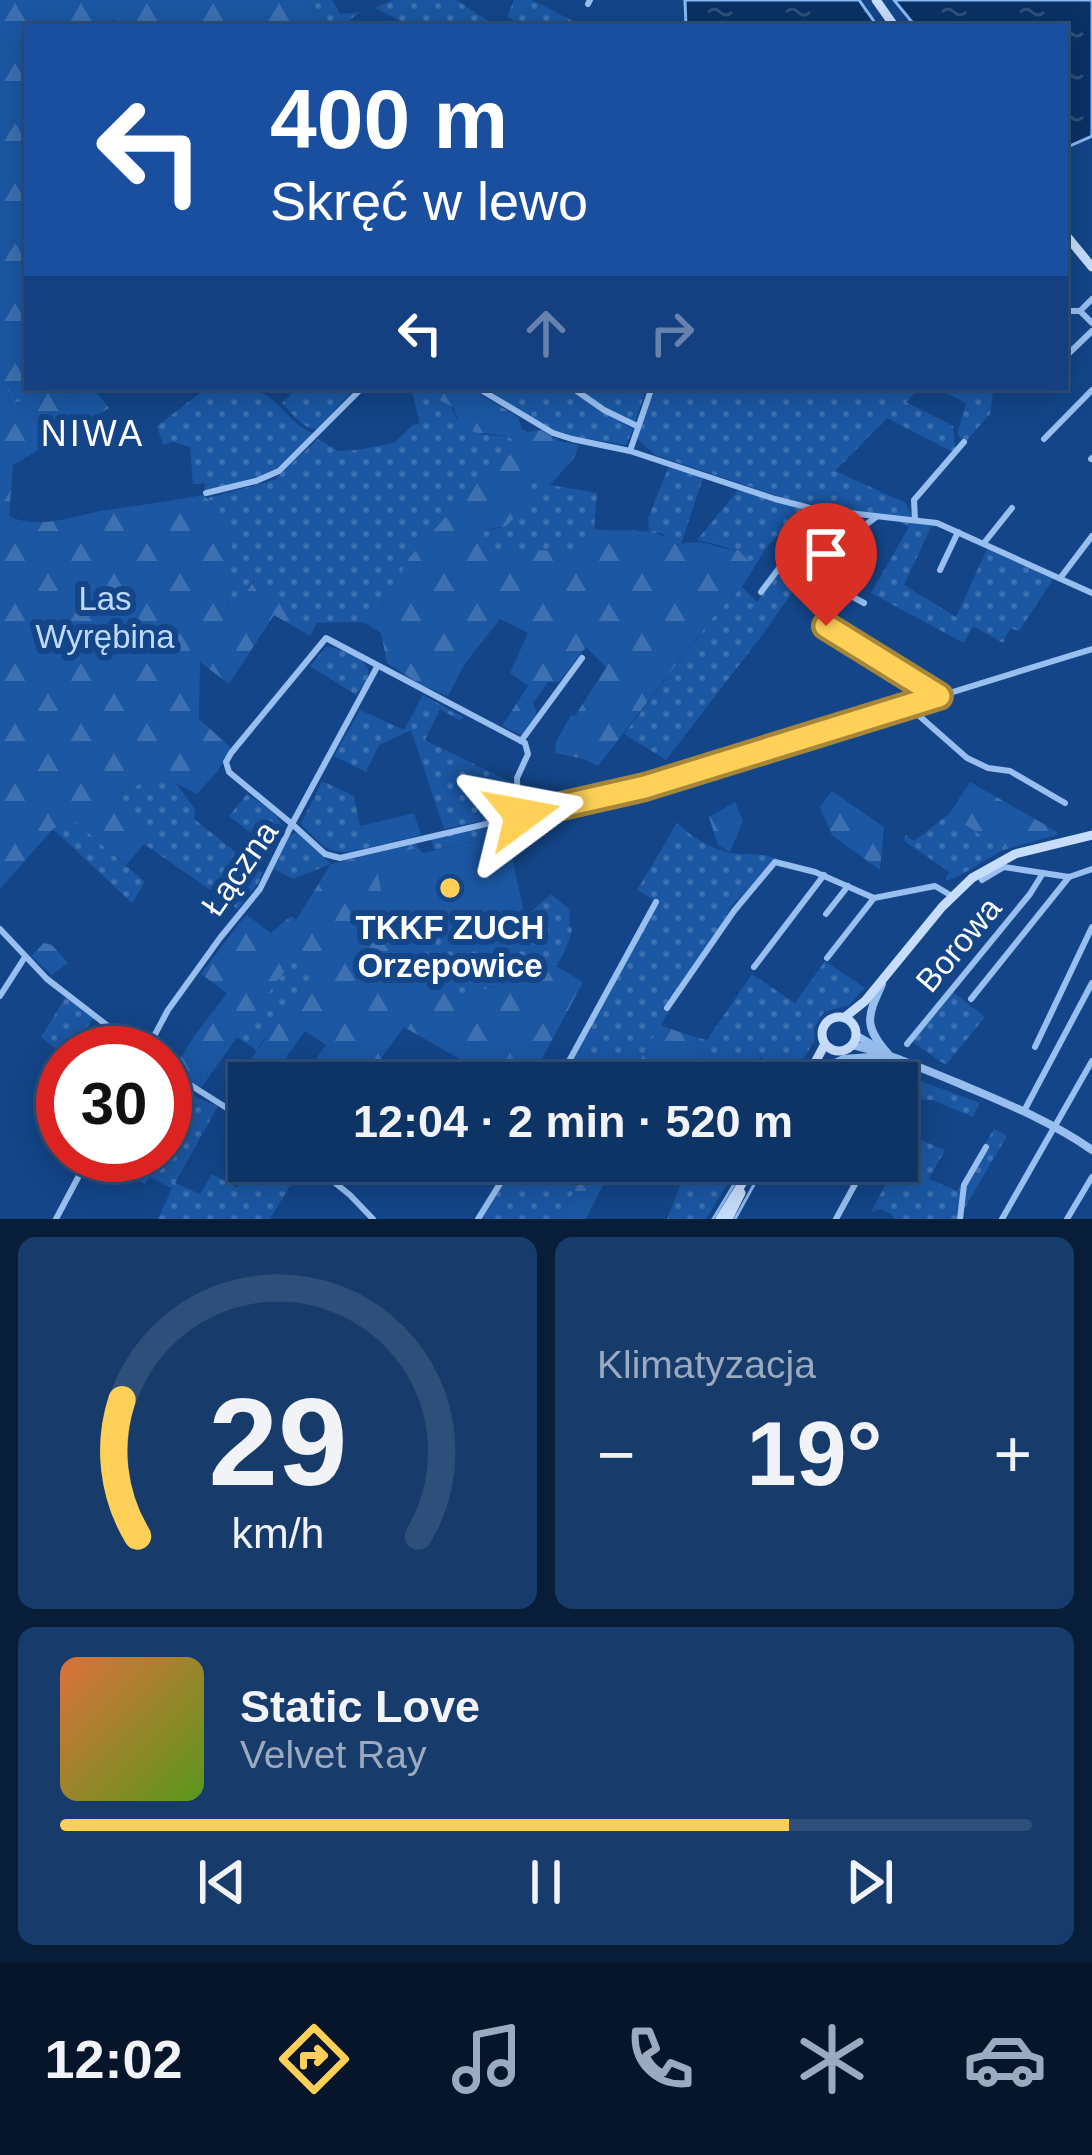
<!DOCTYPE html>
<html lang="pl">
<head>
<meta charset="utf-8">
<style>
  body { margin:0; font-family:Arial,sans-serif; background:#173c6c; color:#f1f3f6; height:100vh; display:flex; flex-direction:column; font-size:45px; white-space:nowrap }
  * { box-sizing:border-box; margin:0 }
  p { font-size:39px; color:#9baabf }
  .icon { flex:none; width:66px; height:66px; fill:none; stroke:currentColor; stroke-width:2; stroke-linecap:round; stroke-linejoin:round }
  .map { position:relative; height:1219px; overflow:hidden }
  .side { display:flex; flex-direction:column; gap:18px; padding:18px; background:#081d38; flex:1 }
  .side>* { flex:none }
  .banner { position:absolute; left:24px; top:24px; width:1044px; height:366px; border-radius:0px; box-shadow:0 6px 30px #0003,0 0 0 3px #2e4f7a; background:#1a4fa0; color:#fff; overflow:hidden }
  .speed { position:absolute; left:36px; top:1026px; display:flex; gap:24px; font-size:60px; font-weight:700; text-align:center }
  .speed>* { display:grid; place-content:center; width:156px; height:156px; border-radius:50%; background:#0e3466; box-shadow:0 6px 30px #0003,0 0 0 3px #2e4f7a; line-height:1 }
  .speed .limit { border:18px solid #d22; background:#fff; color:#111 }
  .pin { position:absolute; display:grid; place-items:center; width:102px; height:102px; color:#fff; margin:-123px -51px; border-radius:50% 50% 50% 0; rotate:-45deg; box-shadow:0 0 12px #0007 }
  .pin .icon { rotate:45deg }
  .me { position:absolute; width:132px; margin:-66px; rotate:77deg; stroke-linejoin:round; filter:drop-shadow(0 0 9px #0008) }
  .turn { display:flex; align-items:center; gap:42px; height:252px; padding:0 48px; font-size:54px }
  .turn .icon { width:156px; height:156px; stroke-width:2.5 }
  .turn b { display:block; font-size:84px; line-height:102px }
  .lanes { display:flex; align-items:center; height:114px; padding:0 48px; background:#0003; justify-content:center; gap:60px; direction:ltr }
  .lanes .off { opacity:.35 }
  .big { font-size:90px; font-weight:700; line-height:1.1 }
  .side .tile { flex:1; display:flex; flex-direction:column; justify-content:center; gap:18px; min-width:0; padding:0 42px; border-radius:18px; background:#173c6c }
  .side .dial { align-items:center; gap:0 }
  .dial svg { height:312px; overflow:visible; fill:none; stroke:#2e4f7a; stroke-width:7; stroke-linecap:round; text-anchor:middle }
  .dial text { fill:#f1f3f6; stroke:none }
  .song { display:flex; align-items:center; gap:36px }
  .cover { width:144px; height:144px; border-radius:18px; background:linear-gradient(135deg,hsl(20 70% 55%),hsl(90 70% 35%)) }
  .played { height:12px; border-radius:6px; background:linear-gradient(90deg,#ffd057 75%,#2e4f7a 75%) }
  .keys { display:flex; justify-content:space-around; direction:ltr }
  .heat { display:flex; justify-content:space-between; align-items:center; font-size:66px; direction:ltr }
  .side .tiles { flex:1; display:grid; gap:18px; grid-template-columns:1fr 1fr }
  .tile:last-child { grid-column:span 2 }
  .trip { position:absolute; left:228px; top:1062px; width:690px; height:120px; border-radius:0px; background:#0e3466; box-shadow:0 6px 30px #0003,0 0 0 3px #2e4f7a; font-weight:700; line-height:120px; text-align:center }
  .tabs { display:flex; height:192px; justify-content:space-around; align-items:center; background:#061529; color:#9baabf }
  .tabs .icon { width:84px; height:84px }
  .tabs .selected { color:#ffd057 }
  .tabs b { font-size:54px; color:#f1f3f6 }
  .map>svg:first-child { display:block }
  .grass { fill:url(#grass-dots) }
  .forest { fill:url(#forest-firs) }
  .park { fill:#1b57a3 }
  .water { fill:url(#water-ripples); stroke:#8abaf3; stroke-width:3 }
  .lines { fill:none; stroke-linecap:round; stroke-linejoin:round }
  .stream { stroke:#8abaf3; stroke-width:3 }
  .minor { stroke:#98bff0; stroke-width:6 }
  .tertiary { stroke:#98bff0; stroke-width:8 }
  .secondary { stroke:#c6ddfb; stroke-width:9 }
  .route-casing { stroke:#a68739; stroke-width:30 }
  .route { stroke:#ffd057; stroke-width:21 }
  .poi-dot { fill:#ffd057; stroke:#134588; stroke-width:4.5 }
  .labels { text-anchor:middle; stroke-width:12; stroke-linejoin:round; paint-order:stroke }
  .park-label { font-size:33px; fill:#bfdafc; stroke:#134588 }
  .street-label { font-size:33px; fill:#fff; stroke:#134588 }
  .poi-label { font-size:33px; font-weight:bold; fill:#fff; stroke:#134588 }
  .neighbourhood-label { font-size:36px; letter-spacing:3px; fill:#fff; stroke:#134588 }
</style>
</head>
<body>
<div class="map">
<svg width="1092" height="1219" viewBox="0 0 1092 1219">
  <defs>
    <pattern id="grass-dots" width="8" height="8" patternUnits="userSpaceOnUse" patternTransform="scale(3)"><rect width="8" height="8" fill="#1b57a3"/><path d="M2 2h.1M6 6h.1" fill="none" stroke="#3d70b1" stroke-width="1.8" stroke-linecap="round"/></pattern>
    <pattern id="forest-firs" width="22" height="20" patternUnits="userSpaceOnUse" patternTransform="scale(3)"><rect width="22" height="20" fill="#1b57a3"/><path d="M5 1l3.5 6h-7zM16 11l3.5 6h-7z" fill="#3d70b1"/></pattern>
    <pattern id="water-ripples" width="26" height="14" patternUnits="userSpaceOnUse" patternTransform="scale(3)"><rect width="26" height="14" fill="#0b3165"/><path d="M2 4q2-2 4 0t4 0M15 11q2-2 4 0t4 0" fill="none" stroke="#30507c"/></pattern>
  </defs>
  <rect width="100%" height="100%" fill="#134588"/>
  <g class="grass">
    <path d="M308,0H332L340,14L360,12L341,27H317Z"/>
    <path d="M392,0H456L498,27H412L375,8Z"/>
    <path d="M514,0H532L575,22L573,27H528L507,17Z"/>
    <path d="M27,378V387H89L65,400L54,388L9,406L8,390Z"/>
    <path d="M293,387H354L355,388L317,429C302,429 292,413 282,403L289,397Z"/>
    <path d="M415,387C432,393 452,400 456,418L480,434L511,437L515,444L510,455L478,481L409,558L391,594L371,619L363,622L317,623L310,636L284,603L254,580L233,611L227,603L235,584L226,564C239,534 228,520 208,498L274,480L318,439L338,451L357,450L394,443L413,425L420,423L412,393V388Z"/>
    <path d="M483,387H563L633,429L626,445L558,434Z"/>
    <path d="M574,387H644L645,393L635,422L604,409Z"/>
    <path d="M656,387H921L906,402L953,426L955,449L951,451L887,418L835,471L906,503L912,517L872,514L793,501L655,455L636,438Z"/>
    <path d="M934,387H998L993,392L990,414L967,440L960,438L958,432L966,403Z"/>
    <path d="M207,388C226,393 251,385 266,395C283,407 293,425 312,433C279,478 255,479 204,490L205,483L193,484L190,447L173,442L163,445L157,426Z"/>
    <path d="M669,466L703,478L681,544L676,545L661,533H649L648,518Z"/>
    <path d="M540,478L550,485L597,493L594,529L601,530L588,543L585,554L580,550L500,553L494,551L483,537L484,530L500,528L529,494L533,479Z"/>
    <path d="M738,490L819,512L803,535L786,527L767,547L742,587L757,602L824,514L862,519L805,574L760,638L666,760L624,734L713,617L742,587L750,562C737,548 716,544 697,540Z"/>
    <path d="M899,522L926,523L937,527H931L904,585L956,617L987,549L1054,578L1019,631L1010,628L1003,643L973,626L964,643L871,593L909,527Z"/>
    <path d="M326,647C340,648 373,659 368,676C367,683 360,689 356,695L310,666Z"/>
    <path d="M423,695L463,717L461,721L440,709L425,740L511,782L516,814L444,829L411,730L379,745L366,772L334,756L360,710L404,730Z"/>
    <path d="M152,777L174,781L195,809L194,819L262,873L259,882L238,909L144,844L151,836L116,796Z"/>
    <path d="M322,781L354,796L360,826L375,837L376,846C332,856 332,856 301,824Z"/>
    <path d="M247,794C258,802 284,815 282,831C282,838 276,843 273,850L229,816Z"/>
    <path d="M949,814L1003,850C983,860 966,875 945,881L949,872L903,840L906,835L914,841Z"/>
    <path d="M72,819L145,882L132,903L53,829Z"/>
    <path d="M509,821L513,822L507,834L434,850L431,839Z"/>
    <path d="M677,823C693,838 715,852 738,854C752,854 762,854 777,858L731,907L718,931L665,1005L669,1011L627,1083H560L656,901L637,890Z"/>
    <path d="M295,833L299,834L331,864L293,879L274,869L289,836Z"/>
    <path d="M551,894L570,910L569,925L572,929C560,977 544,976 503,984C487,987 472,995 456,1000L437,956L426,953L419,939L525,917Z"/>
    <path d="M296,955L316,971L256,1050L235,1036Z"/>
    <path d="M825,961L865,988L849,1005L824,1012L814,1028L815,1040L795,1073L789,1076L760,1057L740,1083H669L668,1070L690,1068L702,1056L703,1046L680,1033L707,1040L752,974L795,1003Z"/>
    <path d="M952,991L985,1017L946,1065L912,1042Z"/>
    <path d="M66,997L93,1018L71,1053L63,1055L41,1037Z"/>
    <path d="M859,1060V1065L880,1066L980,1103L973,1117L932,1100L897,1099V1083H812L828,1069Z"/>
    <path d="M198,1098L218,1106L175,1183L200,1194L212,1174L237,1188L252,1161H302L304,1163L270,1219H158L172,1188L149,1177L145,1184L119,1171L126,1155H133L143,1167L160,1170L180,1144L183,1117Z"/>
    <path d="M994,1129L1007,1136L958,1219H894L891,1214L880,1209L871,1212L911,1136L945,1150L929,1179L957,1191Z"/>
    <path d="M517,1161H591L559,1219H481Z"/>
    <path d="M690,1161H741L706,1219H667Z"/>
  </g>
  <g class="forest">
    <path d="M0,0H308L317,27H122L116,20L90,22L93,27H27V378L8,390L9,405L54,388L65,400L92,387L109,408L13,465L9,516C39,531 75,515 106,510C138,506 170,501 203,495C227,514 240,533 227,564L235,584L227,604L233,610L255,580L284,603L310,636L274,615L229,684L200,662L199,719L231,748L217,772L197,794C160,773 154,777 117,795L137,816L151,836L126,865L72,819L53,829L0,889Z"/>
    <path d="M417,387H468L518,417L522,429L528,432L541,430L560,441L579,445L574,458L550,485L540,478L533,479L529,494L514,518L506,526L484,530L483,537L494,551L580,550L585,553L588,543L601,530C626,532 658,526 677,545C710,537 710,549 738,550L750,562L742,587L713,617L598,766L584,759L555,753L556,742L571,715L575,716L606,667L586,647L559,682H548L533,703L537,713L521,735L502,726L528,686L510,673L528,633L500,619L464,665L448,696L421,685L387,663L381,633L363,622L371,619L386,601L409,558L442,521L478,481L510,455L514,440C490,427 462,444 454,408Z"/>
    <path d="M970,782L1056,831L1057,835L1003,850L949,814Z"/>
    <path d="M832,791L884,827L880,870L832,835L820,807Z"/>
    <path d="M735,802L743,821L730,852L718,845L709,817Z"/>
    <path d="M416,843L418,848L376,859L403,942L419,939L426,953L437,956L456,999L502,984L536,980L556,966L583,982L529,1083H464L475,1068L404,1027L363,1083H298L326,1045L305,1031L278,1069L297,1083H268L244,1068L315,971L296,955L200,1089L173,1070L195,1035L227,993L201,974L240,922L247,915L271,933L291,916L296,920L331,864Z"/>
    <path d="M44,943L52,945L68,963L52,975L31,956Z"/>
    <path d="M660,1025L691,1036L703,1046L702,1056L685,1070H668L669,1083H627Z"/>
    <path d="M179,1086L198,1098L184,1117L180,1144L159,1170L143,1167L133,1155H165V1094Z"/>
    <path d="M591,1161H615L586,1219H559Z"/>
  </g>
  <g class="park">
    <path d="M414,813L421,835L376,846L375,837L360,826Z"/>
    <path d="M507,834L525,917L401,942L389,933L375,859L418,848L422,853Z"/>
  </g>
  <g class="water">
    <path d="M685,0H859L878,27H686Z"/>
    <path d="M894,0H1092V136L1065,148V27H916Z"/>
  </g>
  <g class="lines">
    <g class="stream">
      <path d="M713,1219L748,1161"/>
      <path d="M735,1219L767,1161"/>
    </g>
    <g class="minor">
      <path d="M588,4L590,0"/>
      <path d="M506,27L515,24L523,27"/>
      <path d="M1092,299L1080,311L1092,323"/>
      <path d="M1065,311H1080"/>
      <path d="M1065,357L1092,331"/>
      <path d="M476,387L553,433L572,439L630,451L775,499L814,509L937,523L1092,593"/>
      <path d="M571,387L604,410L637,426"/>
      <path d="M1044,439L1092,390"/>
      <path d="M630,451L652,387"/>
      <path d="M1091,459L1092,458"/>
      <path d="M206,493L256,481L279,471L363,387"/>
      <path d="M915,520L914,500L964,442"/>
      <path d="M984,543L1012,508"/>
      <path d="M940,570L958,532"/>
      <path d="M1061,577L1092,536"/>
      <path d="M761,592L823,510"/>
      <path d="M864,603L822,580L816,570L826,555L876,517"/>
      <path d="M826,625L939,696"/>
      <path d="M377,667L292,824L229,772L226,762L231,753L326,638L525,743L528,754L517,778L518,816"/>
      <path d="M908,706L967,758L988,768L1010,771L1065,803"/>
      <path d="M521,741L582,658"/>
      <path d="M982,880L1004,867L1069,877L1092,869"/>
      <path d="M826,914L848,886"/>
      <path d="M0,929L47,979L143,1053"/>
      <path d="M827,958L874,898"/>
      <path d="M754,967L824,875"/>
      <path d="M0,996L25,957"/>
      <path d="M971,999L1069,877"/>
      <path d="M667,1008L734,911L775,862L815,872L874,898L935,886L952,896"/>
      <path d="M907,1044L1030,894L1043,873"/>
      <path d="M1035,1047L1092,927"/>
      <path d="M145,1053L168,1010L220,938L260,889L292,824L325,854L340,858L645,787L1092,649"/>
      <path d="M165,1069L249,1122"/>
      <path d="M557,1083L656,902"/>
      <path d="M52,1106L63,1114"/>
      <path d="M1024,1111L1092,983"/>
      <path d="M308,1161L350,1195L373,1219"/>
      <path d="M56,1219L90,1155"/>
      <path d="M478,1219L514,1161"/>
      <path d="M836,1219L866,1164"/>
      <path d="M960,1219L964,1185L986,1147"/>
      <path d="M1002,1219L1092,1061"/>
      <path d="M1067,1219L1092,1177"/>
    </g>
    <g class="tertiary">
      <path d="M882,984C867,1017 863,1026 889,1055"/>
      <path d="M857,1036L881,1050"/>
      <path d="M852,1045C889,1053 923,1069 958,1083C1005,1103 1051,1121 1092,1150"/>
      <path d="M815,1072L844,1059L882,1056"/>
    </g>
    <g class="secondary">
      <path d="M876,0L895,27"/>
      <path d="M1065,234L1092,267"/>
      <circle cx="839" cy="1034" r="17"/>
      <path d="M845,1017L865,1001L942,907L972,878L1015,854L1092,835"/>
      <path d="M804,1083L825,1044"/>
      <path d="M720,1219L756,1161"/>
      <path d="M728,1219L741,1193"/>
    </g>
  </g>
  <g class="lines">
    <g class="route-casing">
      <path id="route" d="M522,815L645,787L939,696L826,626"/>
    </g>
    <use href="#route" class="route"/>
  </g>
  <circle class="poi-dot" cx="450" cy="888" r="12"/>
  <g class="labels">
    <g class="park-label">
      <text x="105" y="610">Las<tspan x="105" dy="38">Wyrębina</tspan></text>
    </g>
    <g class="street-label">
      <text transform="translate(239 868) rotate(-55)" y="12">Łączna</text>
      <text transform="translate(958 944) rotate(-50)" y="12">Borowa</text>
    </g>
    <g class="poi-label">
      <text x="450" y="939">TKKF ZUCH<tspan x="450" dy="38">Orzepowice</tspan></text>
    </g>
    <g class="neighbourhood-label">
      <text x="93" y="446">NIWA</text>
    </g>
  </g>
</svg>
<div class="speed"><div class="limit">30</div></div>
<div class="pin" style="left:826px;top:626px;background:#d93025"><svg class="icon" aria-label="arrive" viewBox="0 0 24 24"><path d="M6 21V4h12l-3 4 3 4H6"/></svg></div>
<svg class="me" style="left:522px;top:815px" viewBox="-20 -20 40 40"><path d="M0-17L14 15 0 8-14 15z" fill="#ffd057" stroke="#fff" stroke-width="4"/></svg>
<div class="trip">12:04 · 2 min · 520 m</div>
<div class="banner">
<div class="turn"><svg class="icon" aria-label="left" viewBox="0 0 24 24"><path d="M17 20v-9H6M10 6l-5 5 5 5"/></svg><div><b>400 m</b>Skręć w lewo</div></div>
<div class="lanes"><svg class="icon" aria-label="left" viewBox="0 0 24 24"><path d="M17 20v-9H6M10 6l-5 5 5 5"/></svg><svg class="icon off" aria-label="ahead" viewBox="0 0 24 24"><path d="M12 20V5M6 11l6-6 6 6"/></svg><svg class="icon off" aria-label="right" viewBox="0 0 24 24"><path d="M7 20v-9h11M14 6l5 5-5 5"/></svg></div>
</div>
</div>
<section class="side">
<div class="tiles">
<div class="tile dial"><svg viewBox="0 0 100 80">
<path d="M14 69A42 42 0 1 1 86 69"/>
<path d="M14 69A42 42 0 0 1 10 34" stroke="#ffd057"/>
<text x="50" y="56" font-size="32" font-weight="700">29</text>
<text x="50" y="72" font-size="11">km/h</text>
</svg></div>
<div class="tile"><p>Klimatyzacja</p>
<div class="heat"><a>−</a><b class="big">19°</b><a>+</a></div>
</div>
<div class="tile">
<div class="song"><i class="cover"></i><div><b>Static Love</b><p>Velvet Ray</p></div></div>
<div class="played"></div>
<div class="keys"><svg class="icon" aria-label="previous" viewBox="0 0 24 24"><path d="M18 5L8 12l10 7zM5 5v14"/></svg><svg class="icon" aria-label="pause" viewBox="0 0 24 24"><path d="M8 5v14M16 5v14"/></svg><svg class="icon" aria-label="next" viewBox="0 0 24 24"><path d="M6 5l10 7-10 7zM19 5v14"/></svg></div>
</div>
</div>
</section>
<nav class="tabs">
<b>12:02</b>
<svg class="icon selected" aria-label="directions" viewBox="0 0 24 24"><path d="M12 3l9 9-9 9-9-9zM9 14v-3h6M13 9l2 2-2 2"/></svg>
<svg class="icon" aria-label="music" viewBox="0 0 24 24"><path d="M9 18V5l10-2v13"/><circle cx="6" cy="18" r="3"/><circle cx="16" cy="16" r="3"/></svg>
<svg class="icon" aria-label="phone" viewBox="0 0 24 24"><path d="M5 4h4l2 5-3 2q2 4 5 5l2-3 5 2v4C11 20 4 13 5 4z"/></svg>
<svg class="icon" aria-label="climate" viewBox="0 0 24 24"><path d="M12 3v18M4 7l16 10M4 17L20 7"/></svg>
<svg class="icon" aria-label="car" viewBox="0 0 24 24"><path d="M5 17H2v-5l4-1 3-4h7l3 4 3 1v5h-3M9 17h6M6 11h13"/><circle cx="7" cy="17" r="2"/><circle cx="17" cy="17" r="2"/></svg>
</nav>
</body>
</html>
